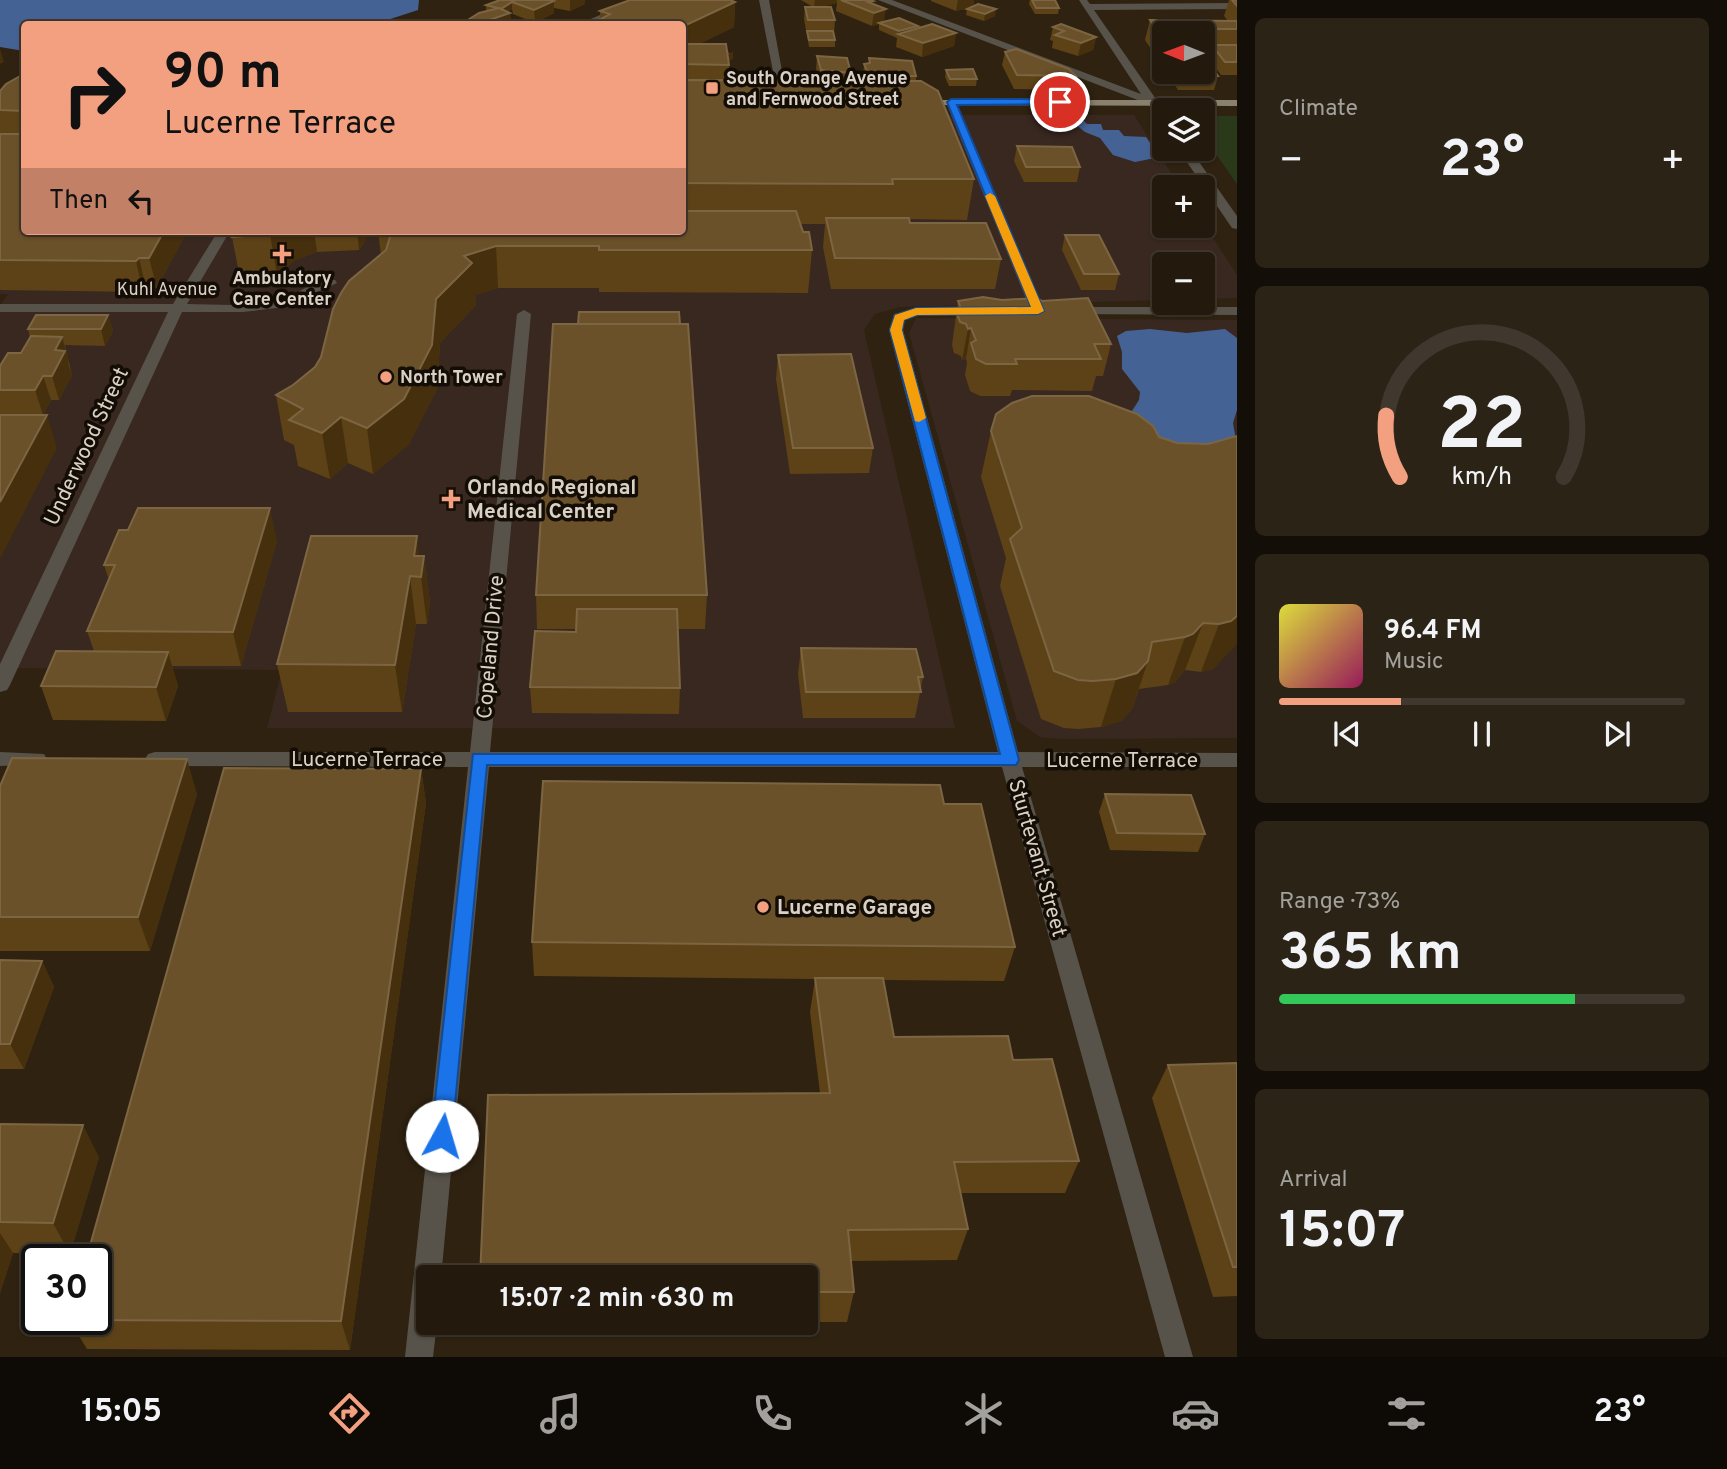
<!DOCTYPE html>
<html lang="en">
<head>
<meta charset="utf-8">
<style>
  body { margin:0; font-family:Overpass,sans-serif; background:#2b2316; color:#f1f3f6; height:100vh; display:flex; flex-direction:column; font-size:26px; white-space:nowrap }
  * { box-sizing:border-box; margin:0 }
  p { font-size:23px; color:#a3a19d }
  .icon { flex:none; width:38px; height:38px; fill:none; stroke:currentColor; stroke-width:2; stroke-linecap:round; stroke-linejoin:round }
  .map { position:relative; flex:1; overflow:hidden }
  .sheet { display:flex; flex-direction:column; gap:18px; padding:18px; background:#130e07; width:490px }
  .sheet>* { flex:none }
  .hud { position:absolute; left:21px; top:21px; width:665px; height:214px; border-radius:7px; box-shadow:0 2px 5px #0004,0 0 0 2px #40382e; background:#f3a081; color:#111; overflow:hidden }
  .needle { width:46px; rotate:271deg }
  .controls { position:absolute; left:1152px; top:21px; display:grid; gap:14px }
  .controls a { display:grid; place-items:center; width:63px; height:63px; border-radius:7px; background:#231a0d; box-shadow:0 2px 5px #0004,0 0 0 2px #40382e; font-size:35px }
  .speed { position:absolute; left:21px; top:1244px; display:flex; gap:14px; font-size:35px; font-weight:700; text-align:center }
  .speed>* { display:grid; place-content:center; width:91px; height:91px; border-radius:50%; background:#231a0d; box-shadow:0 2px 5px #0004,0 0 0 2px #40382e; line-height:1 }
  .speed .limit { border:4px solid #111; border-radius:10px; background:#fff; color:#111 }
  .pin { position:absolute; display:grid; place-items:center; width:60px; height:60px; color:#fff; margin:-30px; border:4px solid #fff; border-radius:50%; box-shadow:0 2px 7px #0007 }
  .me { position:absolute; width:77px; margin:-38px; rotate:6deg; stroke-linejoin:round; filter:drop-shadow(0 0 5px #0008) }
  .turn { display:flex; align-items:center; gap:24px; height:147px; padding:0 28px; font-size:32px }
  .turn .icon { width:91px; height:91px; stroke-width:2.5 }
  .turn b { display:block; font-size:49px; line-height:60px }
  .then { display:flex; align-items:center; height:66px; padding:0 28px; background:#0003; gap:14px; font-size:26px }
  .big { font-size:52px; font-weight:700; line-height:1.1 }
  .sheet .widget { flex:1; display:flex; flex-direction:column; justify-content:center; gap:10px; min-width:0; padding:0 24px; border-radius:10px; background:#2b2316 }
  .sheet .dial { align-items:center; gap:0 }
  .dial svg { height:182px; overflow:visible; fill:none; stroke:#40382e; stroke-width:7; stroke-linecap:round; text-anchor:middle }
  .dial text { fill:#f1f3f6; stroke:none }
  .song { display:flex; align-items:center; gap:21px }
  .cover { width:84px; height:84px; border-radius:10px; background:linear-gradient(135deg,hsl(60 70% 55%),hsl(330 70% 35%)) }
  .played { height:7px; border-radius:4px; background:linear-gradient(90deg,#f3a081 30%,#40382e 30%) }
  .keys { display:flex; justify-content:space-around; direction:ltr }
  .heat { display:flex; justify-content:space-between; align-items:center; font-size:38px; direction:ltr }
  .charge { height:10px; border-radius:5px; background:linear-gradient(90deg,#34c759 73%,#40382e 0) }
  .trip { position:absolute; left:416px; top:1265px; width:402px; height:70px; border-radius:7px; background:#231a0d; box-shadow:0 2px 5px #0004,0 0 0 2px #40382e; font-weight:700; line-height:70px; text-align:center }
  .tabs { display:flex; height:112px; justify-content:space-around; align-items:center; background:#0e0a05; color:#a3a19d }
  .tabs .icon { width:49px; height:49px }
  .tabs .on { color:#f3a081 }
  .tabs b { font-size:32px; color:#f1f3f6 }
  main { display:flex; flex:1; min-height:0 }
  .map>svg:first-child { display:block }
  .medical { fill:#392820 }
  .green { fill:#2a3919 }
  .water { fill:#456294 }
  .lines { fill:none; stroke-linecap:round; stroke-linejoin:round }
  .minor { fill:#57534a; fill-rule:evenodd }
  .primary { fill:#89816d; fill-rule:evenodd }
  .wall { fill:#5c4216 }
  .shaded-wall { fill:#452f0c }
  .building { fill:#6a5129; stroke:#7c6542; stroke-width:2 }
  .route { fill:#1a73e8; stroke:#114b97; stroke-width:2 }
  .slow { fill:#f59e0b }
  .poi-dot { fill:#f3a081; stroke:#130d06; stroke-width:2.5 }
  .labels { text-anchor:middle; stroke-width:7; stroke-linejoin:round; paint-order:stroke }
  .far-poi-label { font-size:18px; font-weight:bold; fill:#dad1c6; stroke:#130d06; text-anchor:start }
  .far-street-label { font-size:18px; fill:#dad1c6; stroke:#130d06 }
  .street-label { font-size:21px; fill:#dad1c6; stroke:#130d06 }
  .poi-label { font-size:21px; font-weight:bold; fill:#dad1c6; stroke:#130d06; text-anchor:start }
</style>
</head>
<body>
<main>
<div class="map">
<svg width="1237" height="1357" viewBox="0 0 1237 1357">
  <rect width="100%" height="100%" fill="#2f2211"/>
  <g class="medical">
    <path d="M683,115H1134L1180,187H1164V226H1202V221L1237,275V298L1202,299V264H1164V300L900,307L875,314L864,330L955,728H267L282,670L0,668V306L8,294H0V129L24,231H682Z"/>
    <path d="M916,318L1237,320V738L1060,739L1040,737L1017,721L909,333Z"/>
  </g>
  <path class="green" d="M1207,116H1237V184L1202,134V119Z"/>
  <g class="water">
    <path d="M0,0H419L418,10L375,24H24V51L0,47Z"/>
    <path d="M1070,120H1083L1087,124H1101L1103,130H1119L1124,136L1146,137L1160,157L1135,162L1113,155L1100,138L1085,132Z"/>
    <path d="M1150,329L1187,333L1225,329L1237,338V410L1233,423L1237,446L1164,444L1130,414L1139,400L1140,392L1122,369V352L1117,336L1126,331Z"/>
  </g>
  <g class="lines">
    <g class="minor">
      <path d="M635,0H648L591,24H579Z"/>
      <path d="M759,0H769L788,104L779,102Z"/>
      <path d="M878,0H892L1141,94L1079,0H1087L1090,4L1237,3V9L1094,10L1158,102L1164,111V122L1160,121L1148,104Z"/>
      <path d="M951,99L956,102L1045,311L1043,314H1033L1031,311L946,102Z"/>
      <path d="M1178,149H1190L1237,216V229L1232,228Z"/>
      <path d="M218,231H230L187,304C218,304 253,308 283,299C298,294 318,277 335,280L337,283L284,307L243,312H182L10,685L7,690L0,692V664L168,312H0V304H173Z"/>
      <path d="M980,307L985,308V314L917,316L905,320L903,330L1018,752L1237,753V767H1022L1193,1357H1165L1002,767H489L441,1278H429V1323H437L433,1357H405L468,767L155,766L148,764L145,759L148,754L155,752H470L517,314L524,310L531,314L490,752H998L889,330L894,314L916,308Z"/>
      <path d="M1070,307H1237V315L1065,314V308Z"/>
      <path d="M0,752L44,754L47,759L44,764L0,766Z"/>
    </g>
    <path class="primary" d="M916,100H1237V106L920,105L915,102Z"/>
  </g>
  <g class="wall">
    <path d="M500,0H585V4L570,11L554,8V13L535,23L513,14L512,9L508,12L510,13L511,24H464L463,23L486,11V5Z"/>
    <path d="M630,0H732L735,2L734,27L699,44L727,50L733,58L729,61V80H819L816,70L817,56L851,73V80L864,81L863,77L864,64L869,63V58L916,76V81L974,179L967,220L909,219L910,223L1001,259L995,289H831L823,247L825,224H801L812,250L808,293L599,292V288H498L475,295L476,305L440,343L437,389L409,444L373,474L348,463L330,479L298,466L294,445L284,440L276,395L293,385L315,367L321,357L381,255L378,231H682V24H600V11Z"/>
    <path d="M801,0H870L873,1L872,4L884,22L918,26V28L956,33L954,46L922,57L896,47L897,38L879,30V24L872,26L836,11L837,3L819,7L835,20L834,34L835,40V47H809L804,19L805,7H813Z"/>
    <path d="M931,0H974L973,6L995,16L984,21L966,15L967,9L969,8L956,11L931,1Z"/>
    <path d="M1030,0H1055L1059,8L1058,14H1035L1029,4Z"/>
    <path d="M1229,0H1237V75H1221L1208,58L1210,49H1202V33H1164V49H1151L1145,40L1150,20L1228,21L1224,16Z"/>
    <path d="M1053,27L1096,37L1093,50L1078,56L1052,48L1053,41L1050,40Z"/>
    <path d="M1005,52L1076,76L1073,90L1014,89L1002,65Z"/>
    <path d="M946,70L977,79L976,86H949L945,77Z"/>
    <path d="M1166,72H1202L1218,76L1214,90H1178Z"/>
    <path d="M24,78V231H187L157,288H146L143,292L0,290V91Z"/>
    <path d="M1017,146L1080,167L1077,182H1024L1014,161Z"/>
    <path d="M235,231H369L365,241L359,250L317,252L295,260L277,275L240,278L232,237Z"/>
    <path d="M1065,235L1119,274L1115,290H1081L1062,250Z"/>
    <path d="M958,301L1111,344L1103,376H1096L1092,391L1012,390L1010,396H980L970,391L965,375L967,363L966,359L962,360L961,356L954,353L952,345Z"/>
    <path d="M108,315L113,331L105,346L65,345L72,375L59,400H51L43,415L0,414V366L21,353L30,338L28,329Z"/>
    <path d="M778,355L873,448L869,473L790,474L776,379Z"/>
    <path d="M991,431L1159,437L1177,443L1208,444L1237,436V643L1213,669L1201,672L1185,670L1175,682L1168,685L1139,689L1132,709L1121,721L1101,727L1078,729L1064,728L1041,719L1000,586L1006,558L981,477Z"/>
    <path d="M277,541L241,666H172L178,686L166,721L53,720L41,686L94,651L87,631L109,580L104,565Z"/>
    <path d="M419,556H424L430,603L427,624H416L402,712H288L277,664Z"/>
    <path d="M536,595H707L705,629H678L680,688L679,714L532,713L530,687L576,632V629H537Z"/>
    <path d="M801,648L923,677L915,718H803L798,674Z"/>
    <path d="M421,769L426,803L350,1350L87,1349L69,1320Z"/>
    <path d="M0,786L197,794L150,951H0Z"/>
    <path d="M1105,794L1205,834L1198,852L1110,850L1099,812Z"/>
    <path d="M944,804L1015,947L1004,981L884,980L894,1037L1013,1060L1079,1161L1065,1193H961L968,1229L957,1260L851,1261L854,1292L847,1322H807V1278L820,1093L810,1012L815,979L534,976L532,942Z"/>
    <path d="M0,960L42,961L54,987L24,1069H0Z"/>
    <path d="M1237,1063V1296L1213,1297L1152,1098L1168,1065Z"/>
    <path d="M0,1124L99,1157L70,1254L13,1253L0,1293Z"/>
    <path d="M484,1323H707L484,1325Z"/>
  </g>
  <g class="shaded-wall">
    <path d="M570,0H585V4L570,11Z"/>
    <path d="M725,0H732V3L735,2L734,27L682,52V27Z"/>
    <path d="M815,0H837V3L814,8Z"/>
    <path d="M958,0H974L973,7L956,11Z"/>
    <path d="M554,1V13L535,23L534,10Z"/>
    <path d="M512,3V9L501,15V9Z"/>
    <path d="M886,9L884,22L872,26L874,13Z"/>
    <path d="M996,9L995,16L984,21L985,14Z"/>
    <path d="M510,13L511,24H478Z"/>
    <path d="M918,26L917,33L898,34L899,31Z"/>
    <path d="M956,33L954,46L922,57L923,43Z"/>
    <path d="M1096,37L1093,50L1078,56L1081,43Z"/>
    <path d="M0,49L4,62L0,64Z"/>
    <path d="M733,51V58L725,63V57Z"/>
    <path d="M164,231H187L157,288L149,258Z"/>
    <path d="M273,231H314L317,252L295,260L277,275L270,234Z"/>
    <path d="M357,231H369L365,241L359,250Z"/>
    <path d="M496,246L498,288L475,295L476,305L440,343L437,389L409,444L373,474L367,428L436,299L464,256Z"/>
    <path d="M139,258L146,288L143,292L136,261Z"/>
    <path d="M108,315L113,331L105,346L101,329Z"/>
    <path d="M971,328L966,359L962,360L968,329Z"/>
    <path d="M62,337L69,361L68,363L72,375L59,400L52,376L55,350Z"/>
    <path d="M43,376L51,400L43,415L35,390Z"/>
    <path d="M47,415L57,448L0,559V502Z"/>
    <path d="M341,417L348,463L330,479L322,433Z"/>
    <path d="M270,508L277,541L241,666L233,632Z"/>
    <path d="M417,536L421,574L424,556L430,603L427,624L421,577L414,556Z"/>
    <path d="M410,576L416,624L402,712L395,665Z"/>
    <path d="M1237,616V644L1213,669L1201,672L1219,624Z"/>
    <path d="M1203,623L1185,670L1175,682L1168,685L1185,637Z"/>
    <path d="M168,652L178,686L166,721L156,687Z"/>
    <path d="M1148,661L1132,709L1121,721L1101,727L1116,679Z"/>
    <path d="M187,759L197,794L150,951L138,917Z"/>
    <path d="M421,769L426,803L350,1350L341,1321Z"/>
    <path d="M42,961L54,987L24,1069L10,1044Z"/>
    <path d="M83,1125L99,1157L70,1254L53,1223Z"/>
    <path d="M0,1233L13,1253L0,1293Z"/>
  </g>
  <g class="building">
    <path d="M500,0H515L501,9L486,5Z"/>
    <path d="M515,0H551L554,1L534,10L512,2Z"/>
    <path d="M630,0H730L735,2L682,27V24H621L601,19L610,14L600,11Z"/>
    <path d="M841,0H870L873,1L868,2L886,9L874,13Z"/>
    <path d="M1032,0H1055L1059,8H1036Z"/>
    <path d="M1232,0H1237V6Z"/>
    <path d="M978,4L996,9L985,14L967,9Z"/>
    <path d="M805,7H831L835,20H808Z"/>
    <path d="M499,8L510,13L478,24H471L463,23L479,13Z"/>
    <path d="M899,18L918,26L899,31L879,23Z"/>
    <path d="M1150,20L1237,21V29H1156Z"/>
    <path d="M932,24L956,33L923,43L898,34Z"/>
    <path d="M1061,24L1096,37L1081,43L1055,35L1064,31L1053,27Z"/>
    <path d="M807,31H833L835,40H809Z"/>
    <path d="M682,44H726L729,65L682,64Z"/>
    <path d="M1212,45H1237V62H1225Z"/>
    <path d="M1016,49L1069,69L1076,76L1017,75L1005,52Z"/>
    <path d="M817,56L847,58L851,73L821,70Z"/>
    <path d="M869,58L912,61L916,76H869L864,64L870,63Z"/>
    <path d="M1202,59H1206L1218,76H1181L1178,72H1202Z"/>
    <path d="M973,69L977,79H950L946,70Z"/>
    <path d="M22,75L24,78V111L0,110V91L6,84Z"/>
    <path d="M682,80L921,81L938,91L974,179H892L893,184L682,183Z"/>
    <path d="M0,134H24V231H164L149,258H139L136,261L0,260Z"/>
    <path d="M1017,146L1072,147L1080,167H1026Z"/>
    <path d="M682,211H796L803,232H809L812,250H599V246H496L464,256L472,263L436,299L432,345L404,399L367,428L341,417L322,433L289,420L303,409L276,395L293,385L315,367L321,357L333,309L341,293L349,281L386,250L390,237L389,231H682Z"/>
    <path d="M826,218H909L910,223H986L1001,259L835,258Z"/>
    <path d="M235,231H273L270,234L232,237Z"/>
    <path d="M1065,235H1099L1119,274H1084Z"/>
    <path d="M983,297L1002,300L1037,298L1042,301L1088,298L1111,344H1094L1101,359H1015L1017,364H986L976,359L971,343L976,340L971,328L968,329L966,324L960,322L957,314L962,311L958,301Z"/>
    <path d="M579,312H679L680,324H578Z"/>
    <path d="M36,315H108L101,329H28Z"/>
    <path d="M553,324H688L707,595H536Z"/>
    <path d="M31,336L62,337L55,350L65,351L52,376H43L35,390H0V366L8,353H21Z"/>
    <path d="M851,354L873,448H793L778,355Z"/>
    <path d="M1032,396H1089L1137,414L1153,426L1159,437L1177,443L1208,444L1237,436V616L1231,621L1219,624L1203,623L1193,634L1185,637L1152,642L1148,661L1137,673L1116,679L1093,681L1078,680L1054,671L1010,539L1022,528L991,431L996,414L1012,403Z"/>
    <path d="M0,415H47L0,502Z"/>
    <path d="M138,508H270L233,632L87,631L115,565H104L119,530H128Z"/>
    <path d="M311,536H417L414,556H424L421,577L410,576L395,665L277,664Z"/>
    <path d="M577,609H677L680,688L530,687L535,631L576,632Z"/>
    <path d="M801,648L916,649L923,677H918L921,692H806Z"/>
    <path d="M56,651L168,652L156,687L41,686Z"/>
    <path d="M12,758L187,759L138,917H0V786Z"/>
    <path d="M224,768L421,769L341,1321L69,1320H96V1260H86Z"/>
    <path d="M543,781L940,785L944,804H981L1015,947L532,942Z"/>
    <path d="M1105,794L1191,795L1205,834L1117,833Z"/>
    <path d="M0,960L42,961L10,1044H0Z"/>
    <path d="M815,978H883L894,1037L1008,1036L1013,1060L1052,1059L1079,1161L954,1162L968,1229L848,1230L854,1292H807V1278H480L488,1095L830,1093Z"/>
    <path d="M1237,1063V1267H1233L1168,1065Z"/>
    <path d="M0,1124L83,1125L53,1223L0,1222Z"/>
  </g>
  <path class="route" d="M1060,99L1064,102L1063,104L957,105L1044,311L1038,314L917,315L904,320L902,330L1019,760L1016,765H487L452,1136L449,1143L442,1146L434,1143L431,1136L473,754H1000L890,330L895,315L916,308L1031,307L947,102L951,99Z"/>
  <path class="slow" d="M990,193L995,196L1044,311L1038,314L917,315L904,320L902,330L926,418L919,422L915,421L890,330L895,315L916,308L1031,307L985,196Z"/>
  <g class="poi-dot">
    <rect x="705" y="81" width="14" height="14" rx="3.5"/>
    <path d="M278.5 243.5h7v7h7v7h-7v7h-7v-7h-7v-7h7z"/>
    <circle cx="386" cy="377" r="7"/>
    <path d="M447.5 488.5h7v7h7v7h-7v7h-7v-7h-7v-7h7z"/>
    <circle cx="763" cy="907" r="7"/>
  </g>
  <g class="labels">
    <g class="far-poi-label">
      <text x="726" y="84">South Orange Avenue<tspan x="726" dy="21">and Fernwood Street</tspan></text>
      <text x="282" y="284" text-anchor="middle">Ambulatory<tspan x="282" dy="21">Care Center</tspan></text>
      <text x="400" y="383">North Tower</text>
    </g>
    <g class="far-street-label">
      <text x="167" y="295">Kuhl Avenue</text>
    </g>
    <g class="street-label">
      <text transform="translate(86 446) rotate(-65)" y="7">Underwood Street</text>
      <text transform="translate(490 647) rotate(-85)" y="7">Copeland Drive</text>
      <text x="367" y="766">Lucerne Terrace</text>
      <text x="1122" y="767">Lucerne Terrace</text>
      <text transform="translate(1038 858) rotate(74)" y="7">Sturtevant Street</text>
    </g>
    <g class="poi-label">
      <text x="467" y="494">Orlando Regional<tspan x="467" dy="24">Medical Center</tspan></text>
      <text x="777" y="914">Lucerne Garage</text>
    </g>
  </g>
</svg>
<div class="controls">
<a><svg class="needle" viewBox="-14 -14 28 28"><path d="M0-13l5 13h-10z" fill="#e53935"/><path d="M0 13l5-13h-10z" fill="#a3a19d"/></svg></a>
<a><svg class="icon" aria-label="layers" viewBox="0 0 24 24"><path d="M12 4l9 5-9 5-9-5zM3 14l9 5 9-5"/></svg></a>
<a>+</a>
<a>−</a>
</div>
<div class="speed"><div class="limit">30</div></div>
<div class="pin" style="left:1060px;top:102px;background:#d93025"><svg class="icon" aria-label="arrive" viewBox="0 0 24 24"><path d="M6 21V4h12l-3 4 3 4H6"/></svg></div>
<svg class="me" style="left:442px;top:1136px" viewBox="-20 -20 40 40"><circle r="19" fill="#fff"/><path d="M0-13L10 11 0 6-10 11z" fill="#1a73e8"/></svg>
<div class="trip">15:07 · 2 min · 630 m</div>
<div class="hud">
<div class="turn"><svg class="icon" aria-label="right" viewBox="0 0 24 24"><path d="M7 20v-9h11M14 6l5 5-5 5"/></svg><div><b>90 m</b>Lucerne Terrace</div></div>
<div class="then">Then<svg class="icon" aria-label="left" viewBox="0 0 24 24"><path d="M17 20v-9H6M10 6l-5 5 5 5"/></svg></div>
</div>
</div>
<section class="sheet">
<div class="widget"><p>Climate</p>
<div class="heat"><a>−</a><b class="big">23°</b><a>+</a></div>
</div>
<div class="widget dial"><svg viewBox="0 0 100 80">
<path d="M14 69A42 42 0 1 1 86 69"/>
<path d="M14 69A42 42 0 0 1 8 42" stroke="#f3a081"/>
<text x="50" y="56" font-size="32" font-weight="700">22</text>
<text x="50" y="72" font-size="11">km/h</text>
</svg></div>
<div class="widget">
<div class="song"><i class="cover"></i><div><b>96.4 FM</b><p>Music</p></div></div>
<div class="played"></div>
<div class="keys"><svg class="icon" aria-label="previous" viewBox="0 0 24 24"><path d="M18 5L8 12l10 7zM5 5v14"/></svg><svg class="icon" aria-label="pause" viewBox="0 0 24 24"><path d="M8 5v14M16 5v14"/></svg><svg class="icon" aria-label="next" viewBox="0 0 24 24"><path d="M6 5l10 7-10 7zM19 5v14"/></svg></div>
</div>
<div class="widget"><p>Range · 73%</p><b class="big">365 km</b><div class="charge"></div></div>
<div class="widget"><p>Arrival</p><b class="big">15:07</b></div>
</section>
</main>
<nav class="tabs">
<b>15:05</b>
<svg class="icon on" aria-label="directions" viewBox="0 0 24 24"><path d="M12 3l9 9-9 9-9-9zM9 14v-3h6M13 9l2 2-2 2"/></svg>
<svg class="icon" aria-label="music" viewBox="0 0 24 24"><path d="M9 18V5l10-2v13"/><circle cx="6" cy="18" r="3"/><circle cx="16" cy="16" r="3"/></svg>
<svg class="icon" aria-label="phone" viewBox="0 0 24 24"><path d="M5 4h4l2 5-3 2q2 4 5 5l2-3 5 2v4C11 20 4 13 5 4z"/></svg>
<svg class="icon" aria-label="climate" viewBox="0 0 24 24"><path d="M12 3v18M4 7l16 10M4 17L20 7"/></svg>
<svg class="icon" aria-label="car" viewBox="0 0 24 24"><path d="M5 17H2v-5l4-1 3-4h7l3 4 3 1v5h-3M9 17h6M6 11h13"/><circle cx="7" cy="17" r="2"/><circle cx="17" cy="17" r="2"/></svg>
<svg class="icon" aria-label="filters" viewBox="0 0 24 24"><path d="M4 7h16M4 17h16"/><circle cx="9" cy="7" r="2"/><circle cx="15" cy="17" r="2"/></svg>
<b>23°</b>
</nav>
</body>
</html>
